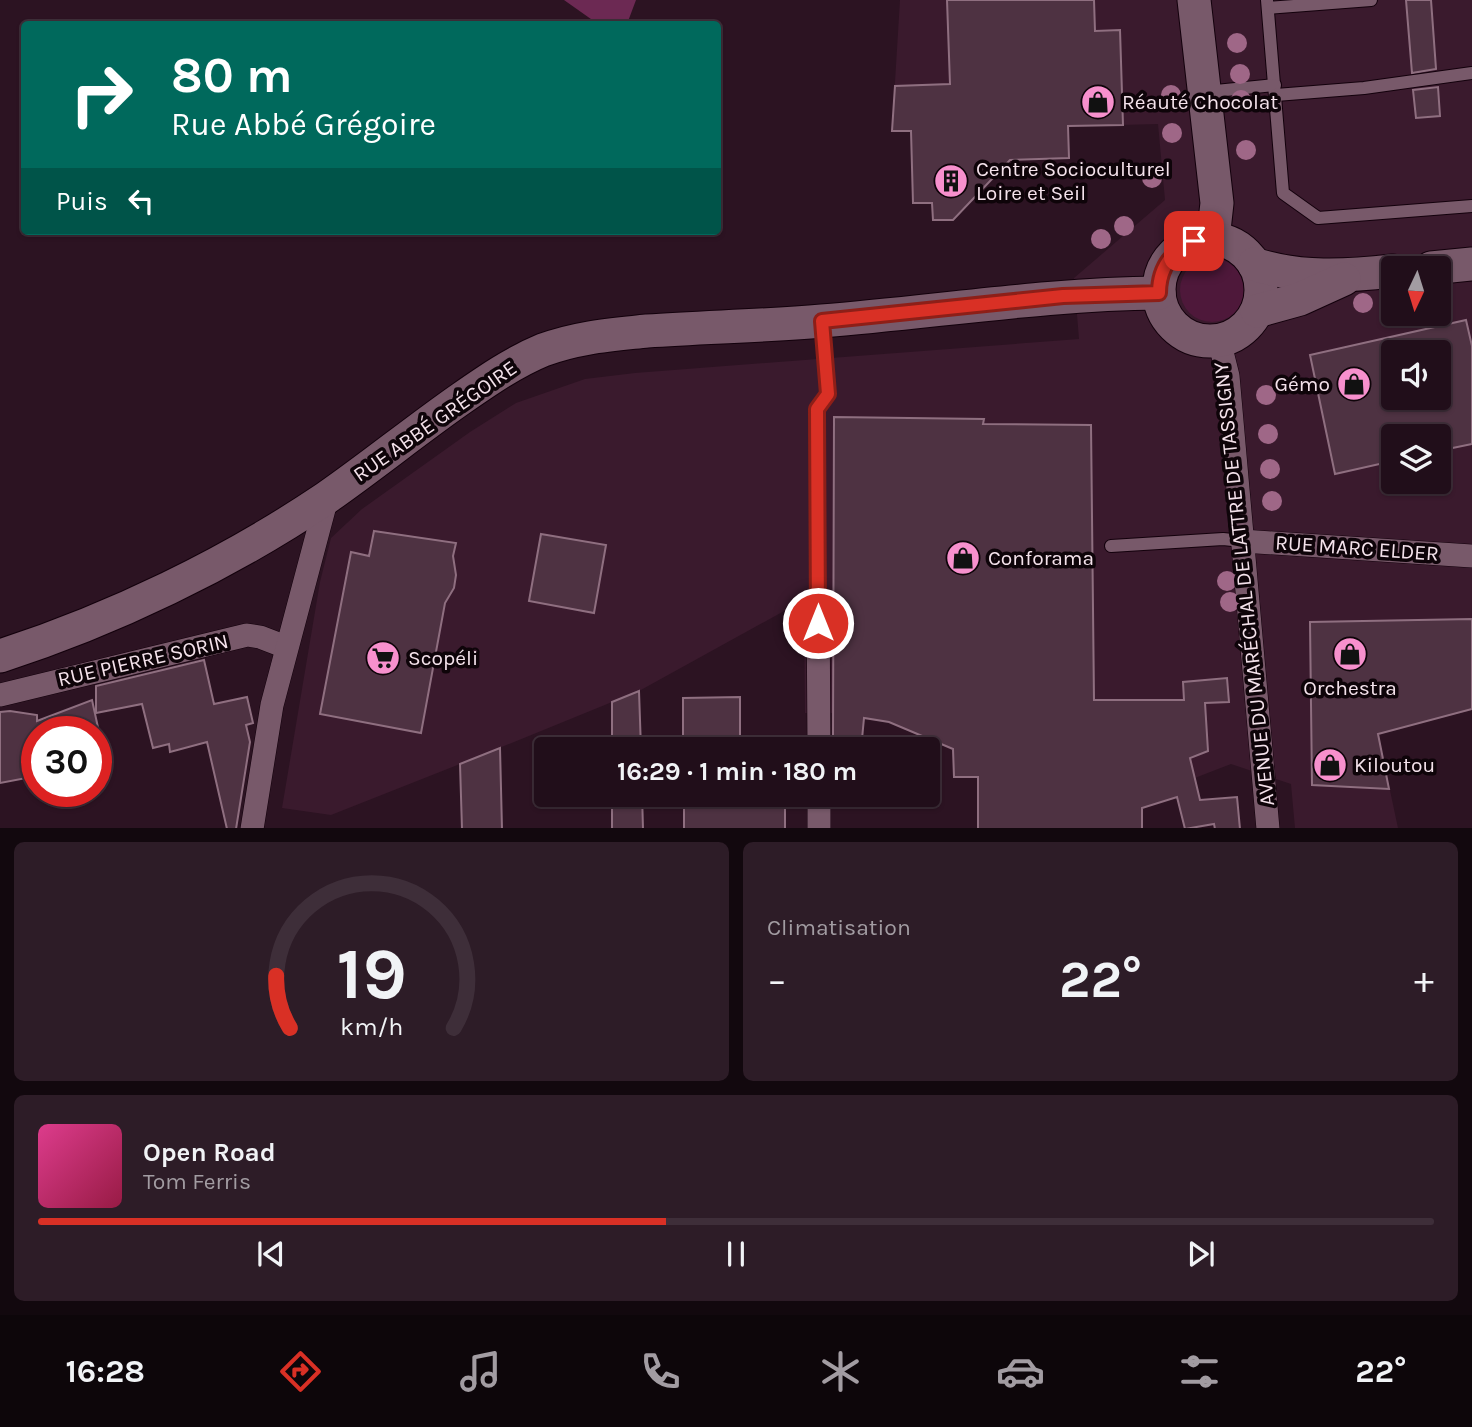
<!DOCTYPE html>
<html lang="fr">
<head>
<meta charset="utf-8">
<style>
  body { margin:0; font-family:Karla,sans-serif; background:#2d1c27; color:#f1f3f6; height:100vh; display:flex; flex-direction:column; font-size:26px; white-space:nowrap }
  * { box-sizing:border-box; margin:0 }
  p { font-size:23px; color:#a29ca2 }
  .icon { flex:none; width:38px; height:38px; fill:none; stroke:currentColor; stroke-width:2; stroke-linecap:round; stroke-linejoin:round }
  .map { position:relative; height:828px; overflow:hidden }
  .drawer { display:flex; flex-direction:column; gap:14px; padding:14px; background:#12080e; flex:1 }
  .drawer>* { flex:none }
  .banner { position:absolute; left:21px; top:21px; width:700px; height:214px; border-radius:7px; box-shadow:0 2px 5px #0004,0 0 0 2px #3e2e39; background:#00695c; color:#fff; overflow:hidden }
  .needle { width:46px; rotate:184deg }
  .buttons { position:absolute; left:1381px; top:256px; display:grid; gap:14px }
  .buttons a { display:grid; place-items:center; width:70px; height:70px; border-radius:7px; background:#210e1a; box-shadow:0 2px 5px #0004,0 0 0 2px #3e2e39; font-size:35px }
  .speed { position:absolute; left:21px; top:716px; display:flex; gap:14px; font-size:35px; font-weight:700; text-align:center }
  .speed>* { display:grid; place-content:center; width:91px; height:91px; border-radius:50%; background:#210e1a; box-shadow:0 2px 5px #0004,0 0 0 2px #3e2e39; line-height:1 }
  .speed .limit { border:10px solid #d22; background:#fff; color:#111 }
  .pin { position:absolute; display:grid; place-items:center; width:60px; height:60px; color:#fff; margin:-30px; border-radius:14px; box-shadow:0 4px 10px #0006 }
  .me { position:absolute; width:77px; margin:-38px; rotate:0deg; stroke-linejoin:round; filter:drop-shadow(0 0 5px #0008) }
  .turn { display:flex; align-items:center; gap:24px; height:147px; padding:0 35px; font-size:32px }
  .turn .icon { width:91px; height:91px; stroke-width:2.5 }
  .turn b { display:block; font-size:49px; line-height:60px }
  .then { display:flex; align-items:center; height:66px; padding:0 35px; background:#0003; gap:14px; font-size:26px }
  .big { font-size:52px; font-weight:700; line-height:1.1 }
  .drawer .widget { flex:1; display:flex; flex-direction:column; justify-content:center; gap:10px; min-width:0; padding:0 24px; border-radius:10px; background:#2d1c27 }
  .drawer .dial { align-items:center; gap:0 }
  .dial svg { height:182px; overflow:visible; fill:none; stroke:#3e2e39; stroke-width:7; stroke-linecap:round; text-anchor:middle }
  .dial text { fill:#f1f3f6; stroke:none }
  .song { display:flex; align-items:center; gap:21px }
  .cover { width:84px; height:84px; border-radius:10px; background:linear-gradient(135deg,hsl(330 70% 55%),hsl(340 70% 35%)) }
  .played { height:7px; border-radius:4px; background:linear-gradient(90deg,#d93025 45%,#3e2e39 45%) }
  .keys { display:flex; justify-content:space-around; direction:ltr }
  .heat { display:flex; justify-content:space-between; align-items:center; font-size:38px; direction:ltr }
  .drawer .tiles { flex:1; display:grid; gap:14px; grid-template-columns:1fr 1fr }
  .widget:last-child { grid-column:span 2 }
  .trip { position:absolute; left:534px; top:737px; width:406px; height:70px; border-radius:7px; background:#210e1a; box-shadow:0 2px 5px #0004,0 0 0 2px #3e2e39; font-weight:700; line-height:70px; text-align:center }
  .tabs { display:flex; height:112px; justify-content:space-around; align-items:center; background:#0d060a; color:#a29ca2 }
  .tabs .icon { width:49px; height:49px }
  .tabs .active { color:#d93025 }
  .tabs b { font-size:32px; color:#f1f3f6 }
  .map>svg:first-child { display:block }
  .built { fill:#3a1a2d; fill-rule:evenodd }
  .green { fill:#4e183a }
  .forest { fill:#6c2953 }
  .building { fill:#4e3242; stroke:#8f6f80; stroke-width:2; fill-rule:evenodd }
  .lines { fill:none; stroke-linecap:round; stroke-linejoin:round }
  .lane-casing { stroke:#13010c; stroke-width:14 }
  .street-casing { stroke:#13010c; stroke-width:24 }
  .secondary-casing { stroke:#13010c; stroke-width:35 }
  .lane { stroke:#78596a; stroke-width:12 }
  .street { stroke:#78596a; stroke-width:23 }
  .secondary { stroke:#78596a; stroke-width:33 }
  .tree { fill:#9f6787 }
  .route-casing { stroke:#8d1f18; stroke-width:18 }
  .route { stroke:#d93025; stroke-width:12 }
  .labels { text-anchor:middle; stroke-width:7; stroke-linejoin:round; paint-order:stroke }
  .poi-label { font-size:21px; fill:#f4e2eb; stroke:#0e0409; text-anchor:start }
  .street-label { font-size:21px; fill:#f4e2eb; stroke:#0e0409 }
</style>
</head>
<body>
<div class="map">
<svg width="1472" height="829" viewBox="0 0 1472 829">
  <rect width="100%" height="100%" fill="#2c1322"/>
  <path class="built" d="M900,0H1472V710L1378,734L1398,828H1295L1291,784L1231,764L1174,786L978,760L889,722L834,713H805L804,600L639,691L460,764L331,815L282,808L320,582L331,538L362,509L470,432L516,403L585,379L635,373L1079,339L1074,278L1165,200L1158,124L892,131ZM1393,268H1438V313H1393ZM1393,352H1438V397H1393ZM1393,436H1438V481H1393Z"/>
  <circle class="green" cx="1212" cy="290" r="32"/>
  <path class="forest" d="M564,0H636L627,24H598Z"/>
  <g class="building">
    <path d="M947,0H1094L1095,31L1120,30L1123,125L1068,126L1069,158L1010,160L953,220H933L932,203H913L911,131H892L895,86L950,84Z"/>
    <path d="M1406,0H1431L1436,69L1412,73Z"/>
    <path d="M1438,87L1440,116L1416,118L1413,90Z"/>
    <path d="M1466,320L1472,346V444L1438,451V436H1393V461L1335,474L1310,355ZM1393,352H1438V397H1393Z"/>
    <path d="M834,417L984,419L983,424L1091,425L1094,700H1184L1183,682L1227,678L1229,702L1205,703L1208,751L1190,758L1200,800L1237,797L1240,829H1215L1214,824L1185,829L1177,797L1142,808V829H978V777H954L953,749L889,722L864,718L862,739L833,736Z"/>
    <path d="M374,531L456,543L453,556L456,575L454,588L445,603L421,733L320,714L351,552L369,556Z"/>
    <path d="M541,534L606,545L594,613L529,601Z"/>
    <path d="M1472,619V709L1378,734L1389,789L1312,785L1310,622Z"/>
    <path d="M204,660L214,704L247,697L253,723L246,725L250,742L236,829H227L207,742L170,752L169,744L153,748L142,704L96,713V686Z"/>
    <path d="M639,691L641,749H612V702Z"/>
    <path d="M740,697V749H683V698Z"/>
    <path d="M92,700L99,732H37V776L0,783V712L10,711L37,715V721Z"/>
    <path d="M500,748L502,829H462L460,764Z"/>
    <path d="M612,794H642L643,829H612Z"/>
    <rect x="684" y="794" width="101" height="35"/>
  </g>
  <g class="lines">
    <g class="lane-casing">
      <g id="lane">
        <path d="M1267,0L1283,193L1318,218L1472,206"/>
        <path d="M1268,8L1371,0"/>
        <path d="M1206,92L1275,85"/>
        <path d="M1276,95L1364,88L1472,73"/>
        <path d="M1111,546L1223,539L1242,541"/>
        <path d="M818,598L817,409L828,394L822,322"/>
      </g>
    </g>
    <g class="street-casing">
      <g id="street">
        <path d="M1219,340L1228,376L1268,829"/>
        <path d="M1242,541L1472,556"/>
        <path d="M818,598L819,749"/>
        <path d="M0,695L247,635L260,637L286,647"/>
        <path d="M819,794V829"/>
        <path d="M252,829L272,705L327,498"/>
      </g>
    </g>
    <g class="secondary-casing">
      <g id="secondary">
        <path d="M1194,0L1217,203L1213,239"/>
        <circle cx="1210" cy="290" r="51"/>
        <path d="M1254,264C1299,279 1347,276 1393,271"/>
        <path d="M1431,268L1472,264"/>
        <path d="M1257,311L1300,299L1344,279"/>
        <path d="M0,656C112,620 228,564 326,498C372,466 416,430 462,398C488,380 514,362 543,350C578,337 610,335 647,331C705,327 764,326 822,321C935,312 1046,294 1159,293"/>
      </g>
    </g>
    <use href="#lane" class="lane"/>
    <use href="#street" class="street"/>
    <use href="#secondary" class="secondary"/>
  </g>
  <g class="tree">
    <circle cx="1237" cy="43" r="10"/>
    <circle cx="1240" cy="74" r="10"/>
    <circle cx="1171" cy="95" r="10"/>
    <circle cx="1241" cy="100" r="10"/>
    <circle cx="1172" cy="133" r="10"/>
    <circle cx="1246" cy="150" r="10"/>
    <circle cx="1152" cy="178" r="10"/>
    <circle cx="1124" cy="226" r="10"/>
    <circle cx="1101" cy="239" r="10"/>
    <circle cx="1363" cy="303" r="10"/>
    <circle cx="1266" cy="395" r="10"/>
    <circle cx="1268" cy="434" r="10"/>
    <circle cx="1270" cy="469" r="10"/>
    <circle cx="1272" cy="501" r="10"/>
    <circle cx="1227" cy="581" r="10"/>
    <circle cx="1230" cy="602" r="10"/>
  </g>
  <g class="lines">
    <g class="route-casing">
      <path id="route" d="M818,623L817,409L828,394L822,321L1063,296L1159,293C1159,268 1172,251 1194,241"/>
    </g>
    <use href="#route" class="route"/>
  </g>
  <defs>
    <g id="shop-disc" transform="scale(1.75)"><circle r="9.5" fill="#f790cd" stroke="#0e0409"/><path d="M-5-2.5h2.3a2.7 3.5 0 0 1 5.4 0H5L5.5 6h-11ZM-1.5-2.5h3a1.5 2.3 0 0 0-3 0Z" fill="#111"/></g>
    <g id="building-disc" transform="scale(1.75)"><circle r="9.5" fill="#f790cd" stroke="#0e0409"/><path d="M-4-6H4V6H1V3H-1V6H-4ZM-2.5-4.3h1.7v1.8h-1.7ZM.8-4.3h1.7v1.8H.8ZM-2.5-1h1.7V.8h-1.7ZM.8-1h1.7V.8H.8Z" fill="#111"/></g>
    <g id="supermarket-disc" transform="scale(1.75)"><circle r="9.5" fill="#f790cd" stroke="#0e0409"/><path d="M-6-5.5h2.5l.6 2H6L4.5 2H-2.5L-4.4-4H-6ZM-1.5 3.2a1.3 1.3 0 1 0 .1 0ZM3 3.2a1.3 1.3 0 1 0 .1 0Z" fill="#111"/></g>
  </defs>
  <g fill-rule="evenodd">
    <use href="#shop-disc" x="1098" y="102"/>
    <use href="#building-disc" x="951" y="181"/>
    <use href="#shop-disc" x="1354" y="384"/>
    <use href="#shop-disc" x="963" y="558"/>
    <use href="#shop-disc" x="1350" y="654"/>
    <use href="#supermarket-disc" x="383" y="658"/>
    <use href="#shop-disc" x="1330" y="765"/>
  </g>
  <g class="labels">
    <g class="poi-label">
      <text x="1122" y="109">Réauté Chocolat</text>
      <text x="976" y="176">Centre Socioculturel<tspan x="976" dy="24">Loire et Seil</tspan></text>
      <text x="1330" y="391" text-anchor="end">Gémo</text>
      <text x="988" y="565">Conforama</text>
      <text x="408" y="665">Scopéli</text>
      <text x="1350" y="695" text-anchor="middle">Orchestra</text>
      <text x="1354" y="772">Kiloutou</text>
    </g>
    <g class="street-label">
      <text transform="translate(435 421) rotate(-35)" y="7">RUE ABBÉ GRÉGOIRE</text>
      <text transform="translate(1357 548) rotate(4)" y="7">RUE MARC ELDER</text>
      <text transform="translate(1244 584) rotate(-96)" y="7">AVENUE DU MARÉCHAL DE LATTRE DE TASSIGNY</text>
      <text transform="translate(143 660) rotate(-13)" y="7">RUE PIERRE SORIN</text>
    </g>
  </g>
</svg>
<div class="buttons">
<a><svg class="needle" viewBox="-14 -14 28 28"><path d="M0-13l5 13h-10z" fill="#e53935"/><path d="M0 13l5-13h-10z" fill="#a29ca2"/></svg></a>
<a><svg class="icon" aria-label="sound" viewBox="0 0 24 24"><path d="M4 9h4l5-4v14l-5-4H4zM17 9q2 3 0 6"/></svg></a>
<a><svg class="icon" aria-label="layers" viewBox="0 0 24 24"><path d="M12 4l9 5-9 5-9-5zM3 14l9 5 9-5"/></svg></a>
</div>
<div class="speed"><div class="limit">30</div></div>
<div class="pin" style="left:1194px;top:241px;background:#d93025"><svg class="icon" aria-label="arrive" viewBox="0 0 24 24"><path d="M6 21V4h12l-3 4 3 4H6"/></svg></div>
<svg class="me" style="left:818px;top:623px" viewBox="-20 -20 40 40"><circle r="17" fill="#d93025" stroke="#fff" stroke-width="3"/><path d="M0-11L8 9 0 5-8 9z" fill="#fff"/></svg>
<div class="trip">16:29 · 1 min · 180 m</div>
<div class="banner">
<div class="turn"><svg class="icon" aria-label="right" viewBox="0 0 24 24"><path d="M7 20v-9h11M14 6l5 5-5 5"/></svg><div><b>80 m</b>Rue Abbé Grégoire</div></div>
<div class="then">Puis<svg class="icon" aria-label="left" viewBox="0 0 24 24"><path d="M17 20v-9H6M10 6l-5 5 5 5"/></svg></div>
</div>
</div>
<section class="drawer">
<div class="tiles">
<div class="widget dial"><svg viewBox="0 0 100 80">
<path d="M14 69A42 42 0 1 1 86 69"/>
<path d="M14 69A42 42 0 0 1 8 46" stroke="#d93025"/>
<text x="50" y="56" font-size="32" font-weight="700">19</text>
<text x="50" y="72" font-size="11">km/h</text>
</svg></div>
<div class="widget"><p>Climatisation</p>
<div class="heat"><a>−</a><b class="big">22°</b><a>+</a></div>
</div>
<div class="widget">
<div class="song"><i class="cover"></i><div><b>Open Road</b><p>Tom Ferris</p></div></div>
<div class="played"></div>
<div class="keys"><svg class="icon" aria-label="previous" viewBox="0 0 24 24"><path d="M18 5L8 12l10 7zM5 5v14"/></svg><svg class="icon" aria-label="pause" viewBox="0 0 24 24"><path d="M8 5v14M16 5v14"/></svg><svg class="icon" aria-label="next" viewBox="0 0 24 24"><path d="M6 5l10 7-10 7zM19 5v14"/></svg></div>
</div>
</div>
</section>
<nav class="tabs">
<b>16:28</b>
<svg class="icon active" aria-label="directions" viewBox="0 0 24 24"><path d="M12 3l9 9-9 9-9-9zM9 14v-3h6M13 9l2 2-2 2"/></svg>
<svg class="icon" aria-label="music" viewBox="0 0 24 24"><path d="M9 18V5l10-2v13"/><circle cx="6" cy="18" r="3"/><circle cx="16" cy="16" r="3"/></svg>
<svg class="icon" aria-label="phone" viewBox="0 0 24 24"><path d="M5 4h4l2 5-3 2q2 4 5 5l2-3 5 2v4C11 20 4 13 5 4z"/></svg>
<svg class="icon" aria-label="climate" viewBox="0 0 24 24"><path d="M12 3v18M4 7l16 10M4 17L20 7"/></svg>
<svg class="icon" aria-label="car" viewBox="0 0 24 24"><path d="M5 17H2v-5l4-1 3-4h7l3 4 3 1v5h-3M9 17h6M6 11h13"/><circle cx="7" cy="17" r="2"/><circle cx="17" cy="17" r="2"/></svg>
<svg class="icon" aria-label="filters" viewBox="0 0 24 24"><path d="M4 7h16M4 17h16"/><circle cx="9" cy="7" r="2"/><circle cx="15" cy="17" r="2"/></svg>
<b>22°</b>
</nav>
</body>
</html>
